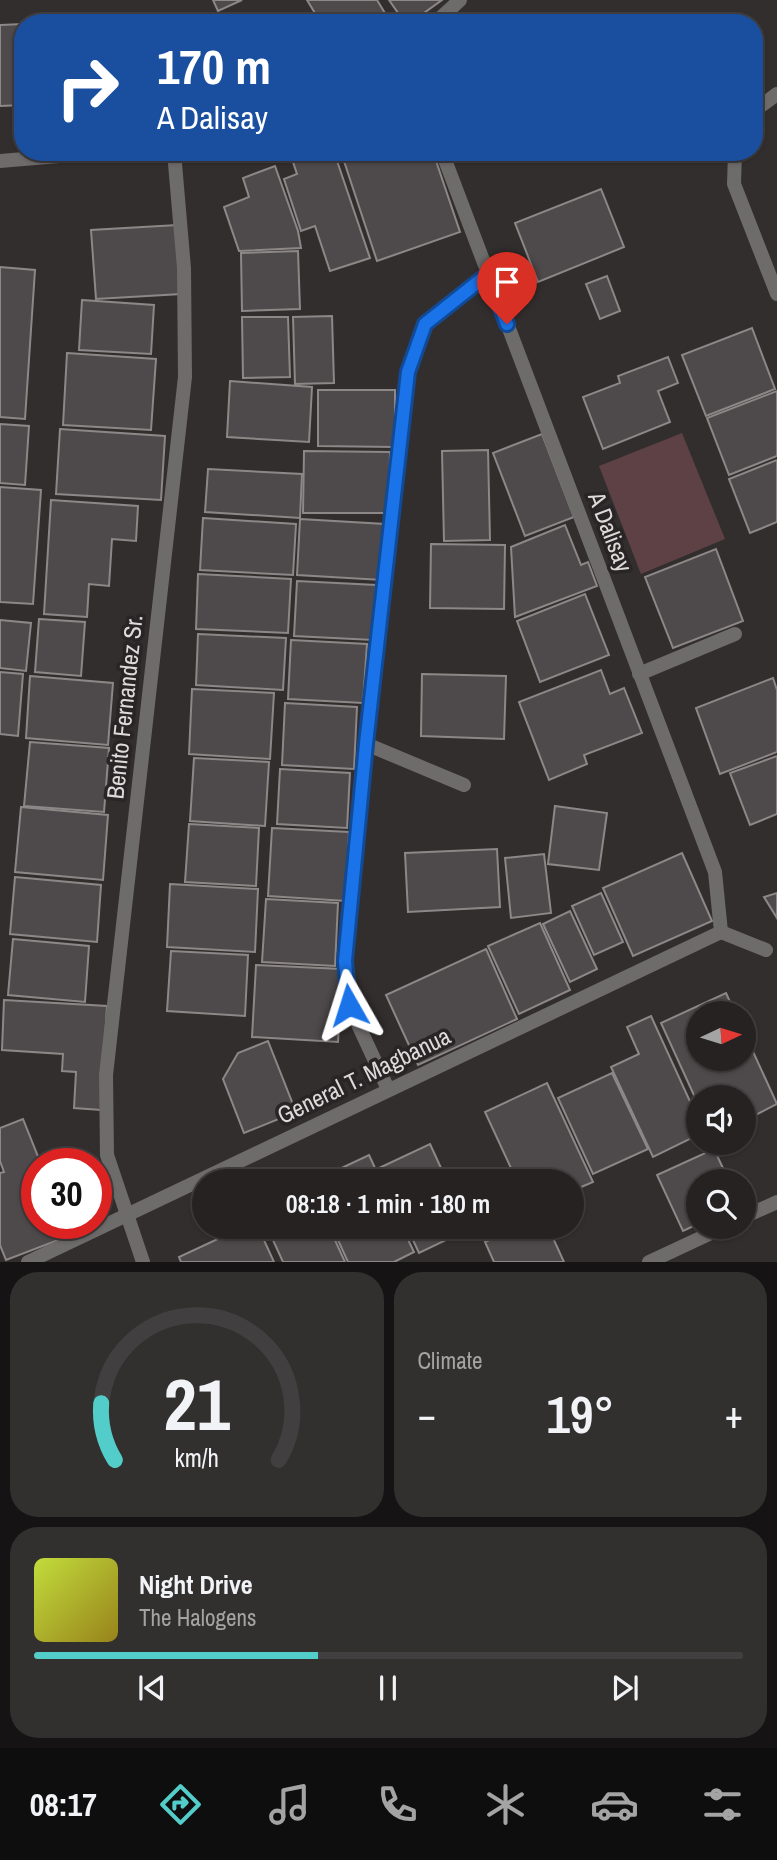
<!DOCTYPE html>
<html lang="en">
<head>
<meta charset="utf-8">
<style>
  body { margin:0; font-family:"Archivo Narrow",sans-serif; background:#322f2f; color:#f1f3f6; height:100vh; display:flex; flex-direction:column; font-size:26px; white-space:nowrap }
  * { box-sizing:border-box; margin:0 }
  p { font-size:23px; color:#a4a4a5 }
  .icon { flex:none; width:38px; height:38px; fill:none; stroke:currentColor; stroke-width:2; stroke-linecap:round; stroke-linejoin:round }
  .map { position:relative; height:1262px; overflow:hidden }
  .side { display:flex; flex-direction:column; gap:10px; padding:10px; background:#151313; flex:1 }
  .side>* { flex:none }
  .guide { position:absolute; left:14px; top:14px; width:749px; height:147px; border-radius:28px; box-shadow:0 2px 5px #0004,0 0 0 2px #423f40; background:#1a4fa0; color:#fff; overflow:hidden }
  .needle { width:46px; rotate:86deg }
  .tools { position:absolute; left:686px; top:1001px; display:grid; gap:14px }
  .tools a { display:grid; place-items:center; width:70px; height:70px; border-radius:50%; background:#262222; box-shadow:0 2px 5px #0004,0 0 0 2px #423f40; font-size:35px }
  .speed { position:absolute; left:21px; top:1148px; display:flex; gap:14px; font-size:35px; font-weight:700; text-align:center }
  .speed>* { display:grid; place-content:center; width:91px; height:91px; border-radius:50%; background:#262222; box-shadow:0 2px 5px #0004,0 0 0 2px #423f40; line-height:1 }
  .speed .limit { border:10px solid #d22; background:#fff; color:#111 }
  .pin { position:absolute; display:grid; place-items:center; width:60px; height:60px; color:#fff; margin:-72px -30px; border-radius:50% 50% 50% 0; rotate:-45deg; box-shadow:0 0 7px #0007 }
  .pin .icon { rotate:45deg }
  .me { position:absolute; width:77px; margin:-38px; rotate:354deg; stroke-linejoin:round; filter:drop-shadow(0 0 5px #0008) }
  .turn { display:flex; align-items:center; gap:24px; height:147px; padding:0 28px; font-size:32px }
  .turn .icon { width:91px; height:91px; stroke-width:2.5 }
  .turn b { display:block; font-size:49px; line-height:60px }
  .big { font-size:52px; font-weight:600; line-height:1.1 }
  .side .widget { flex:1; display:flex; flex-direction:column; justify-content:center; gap:10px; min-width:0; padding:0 24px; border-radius:28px; background:#322f2f }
  .side .dial { align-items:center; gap:0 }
  .dial svg { height:182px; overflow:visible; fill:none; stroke:#423f40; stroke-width:7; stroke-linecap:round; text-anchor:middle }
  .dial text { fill:#f1f3f6; stroke:none }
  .song { display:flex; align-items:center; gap:21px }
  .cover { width:84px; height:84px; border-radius:10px; background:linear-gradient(135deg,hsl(70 70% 55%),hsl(50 70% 35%)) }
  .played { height:7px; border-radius:4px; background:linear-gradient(90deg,#53cdc9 40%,#423f40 40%) }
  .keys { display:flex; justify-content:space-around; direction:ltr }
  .heat { display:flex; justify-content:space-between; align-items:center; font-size:38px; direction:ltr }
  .side .tiles { flex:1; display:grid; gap:10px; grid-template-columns:1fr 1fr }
  .widget:last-child { grid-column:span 2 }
  .trip { position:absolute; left:192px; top:1169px; width:392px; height:70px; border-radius:35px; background:#262222; box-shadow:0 2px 5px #0004,0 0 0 2px #423f40; font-weight:600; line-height:70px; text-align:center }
  .dock { display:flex; height:112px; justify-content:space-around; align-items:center; background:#0f0e0e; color:#a4a4a5 }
  .dock .icon { width:49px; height:49px }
  .dock .on { color:#53cdc9 }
  .dock b { font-size:32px; color:#f1f3f6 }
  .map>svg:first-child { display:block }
  .green { fill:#5d4144 }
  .building { fill:#4e494a; stroke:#8d8788; stroke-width:2 }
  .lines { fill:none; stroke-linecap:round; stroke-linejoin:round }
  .service { stroke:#6e6b6b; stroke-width:14 }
  .minor { stroke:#6e6b6b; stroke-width:14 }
  .route-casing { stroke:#114b97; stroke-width:18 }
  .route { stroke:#1a73e8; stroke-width:12 }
  .labels { text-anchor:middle; stroke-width:7; stroke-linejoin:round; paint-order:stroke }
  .street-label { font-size:24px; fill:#dddada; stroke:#292425 }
</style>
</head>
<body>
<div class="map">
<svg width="777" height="1262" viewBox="0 0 777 1262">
  <rect width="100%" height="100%" fill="#332e2e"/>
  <path class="green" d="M682,433L725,539L641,574L599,466Z"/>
  <g class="building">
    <path d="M213,0H242L218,11Z"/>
    <path d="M307,0H377L391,23H321Z"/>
    <path d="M389,0H442L410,23H405Z"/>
    <path d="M23,24V105L0,106V25Z"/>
    <path d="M311,152H334L370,258L330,271L315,226L301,231L284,179L297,174L292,159Z"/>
    <path d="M341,152H433L460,232L377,261Z"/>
    <path d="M275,166L298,231L301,248L239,251L224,207L249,197L243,178Z"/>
    <path d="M601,189L624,247L538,282L515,223Z"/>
    <path d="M177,225L181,294L96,299L91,230Z"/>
    <path d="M298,251L300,309L242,311L241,253Z"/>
    <path d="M0,267L35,270L25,419L0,417Z"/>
    <path d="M607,276L620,311L600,319L586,284Z"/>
    <path d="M82,300L154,305L151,354L79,350Z"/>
    <path d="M332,316L334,383L295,384L293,317Z"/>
    <path d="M242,317H288L290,377L243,378Z"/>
    <path d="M752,328L775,389L706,416L682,355Z"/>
    <path d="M67,353L156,359L151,430L63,425Z"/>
    <path d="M668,357L678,383L658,391L670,422L603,449L583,397L620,383L618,376Z"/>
    <path d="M230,381L312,387L309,442L227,437Z"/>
    <path d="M318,390H395V447L318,446Z"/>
    <path d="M777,391V456L729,475L707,418Z"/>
    <path d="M0,424L29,426L25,485L0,483Z"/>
    <path d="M60,429L165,436L161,500L56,494Z"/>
    <path d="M542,434L574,517L525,536L493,453Z"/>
    <path d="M488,450L490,540L444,541L442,451Z"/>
    <path d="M304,451L390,452L389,513H303Z"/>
    <path d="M777,460V522L750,533L729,479Z"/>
    <path d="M208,469L302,474L300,518L205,512Z"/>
    <path d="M0,487L41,490L33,604L0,602Z"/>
    <path d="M51,500L138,506L136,541L112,539L109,586L89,584L87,617L44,614Z"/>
    <path d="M203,518L296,524L293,575L200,570Z"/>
    <path d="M300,519L385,524L382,580L297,575Z"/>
    <path d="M565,525L581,565L588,562L597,586L515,617L511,547Z"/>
    <path d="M431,544L505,545L504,609L430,608Z"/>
    <path d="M716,549L743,621L673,648L645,577Z"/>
    <path d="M198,574L291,579L288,633L196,629Z"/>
    <path d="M297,581L376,585L373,640L294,636Z"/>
    <path d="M585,594L609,655L540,682L517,621Z"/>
    <path d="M39,619L85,622L81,676L35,672Z"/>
    <path d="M0,620L31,623L26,671L0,668Z"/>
    <path d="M198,634L286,638L283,690L196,685Z"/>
    <path d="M291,640L367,644L363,703L288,699Z"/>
    <path d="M601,670L610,694L624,688L642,733L584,755L587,764L549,780L519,702Z"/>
    <path d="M0,672L23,674L18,736L0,734Z"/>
    <path d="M422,674L506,676L504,739L421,736Z"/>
    <path d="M30,676L113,683L108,745L26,738Z"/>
    <path d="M773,678L777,690V752L720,774L696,708Z"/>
    <path d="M192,689L274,693L270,759L189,754Z"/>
    <path d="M285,703L357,707L354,769L282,765Z"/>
    <path d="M30,742L109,748L104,812L24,806Z"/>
    <path d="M777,756V814L750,825L730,773Z"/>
    <path d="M194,758L269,762L265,826L190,821Z"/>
    <path d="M280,769L350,773L347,828L277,824Z"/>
    <path d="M555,806L607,813L599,870L548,864Z"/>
    <path d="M21,807L108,815L103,880L15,872Z"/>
    <path d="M189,824L259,828L256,886L185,882Z"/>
    <path d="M272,828L349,832L346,901L268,896Z"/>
    <path d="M497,849L500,907L408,912L405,853Z"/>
    <path d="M682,853L712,921L633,956L603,888Z"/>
    <path d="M544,854L551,913L511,918L505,858Z"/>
    <path d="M15,877L101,885L97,942L10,934Z"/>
    <path d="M170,884L258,889L255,952L167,947Z"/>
    <path d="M601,893L623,942L594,955L572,906Z"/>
    <path d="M777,893V918L764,897Z"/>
    <path d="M266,899L338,903L335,966L262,962Z"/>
    <path d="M570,911L597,969L570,982L543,924Z"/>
    <path d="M540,923L570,990L519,1014L488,946Z"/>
    <path d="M13,939L89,946L85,1002L8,995Z"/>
    <path d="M486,949L517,1019L418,1065L386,995Z"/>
    <path d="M171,951L248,955L245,1016L167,1011Z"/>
    <path d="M256,965L342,969L338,1042L252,1037Z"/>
    <path d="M726,993L735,1013H698V1059H744V1032L777,1104L744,1121V1097H698V1104L661,1023Z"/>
    <path d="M4,1000L107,1006L101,1110L74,1108L76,1072L62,1071L63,1054L2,1050Z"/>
    <path d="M651,1016L698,1119V1135L653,1157L611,1067L639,1054L627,1027Z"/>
    <path d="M268,1041L296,1112L244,1133L223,1079L238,1053Z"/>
    <path d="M612,1073L648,1149L593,1174L558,1098Z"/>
    <path d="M547,1083L593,1182L572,1191V1181H517L485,1112Z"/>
    <path d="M23,1119L41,1164H37V1223H64L69,1236L6,1260L0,1245V1173L4,1172L0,1161V1128Z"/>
    <path d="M430,1144L447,1181H385L379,1168Z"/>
    <path d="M714,1149L729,1181H698V1224L683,1231L657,1175Z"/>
    <path d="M369,1155L381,1181H314Z"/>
    <path d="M215,1227H258L274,1262H181L179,1257L220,1238Z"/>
    <path d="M267,1227H329L345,1262H283Z"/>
    <path d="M332,1227H402L414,1252L394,1262H348Z"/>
    <path d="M407,1227H468L469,1229L419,1253Z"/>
    <path d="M517,1227H548L564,1262H494L485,1242Z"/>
  </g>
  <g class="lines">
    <path class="service" d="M721,932L766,950"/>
    <g class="minor">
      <path d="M435,23L460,0"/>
      <path d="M754,111L777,94"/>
      <path d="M735,152L734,184L777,294"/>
      <path d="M0,161L106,152"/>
      <path d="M639,674L735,634"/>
      <path d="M366,744L464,785"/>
      <path d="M388,1089L349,1005L345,961L366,744L408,372L425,325L488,274"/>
      <path d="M744,1217L777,1202"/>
      <path d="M28,1262L721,932L715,872L442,152"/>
      <path d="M143,1262L107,1155L106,1075L185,377L184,268L174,152"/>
      <path d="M649,1262L724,1227"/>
    </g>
  </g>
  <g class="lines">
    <g class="route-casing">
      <path id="route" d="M349,1005L345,961L366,744L408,372L425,324L488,274L507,324"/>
    </g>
    <use href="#route" class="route"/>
  </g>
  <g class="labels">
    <g class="street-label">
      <text transform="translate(610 532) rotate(69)" y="8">A Dalisay</text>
      <text transform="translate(125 707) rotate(-84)" y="8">Benito Fernandez Sr.</text>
      <text transform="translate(364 1076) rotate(-26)" y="8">General T. Magbanua</text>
    </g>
  </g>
</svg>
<div class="tools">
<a><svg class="needle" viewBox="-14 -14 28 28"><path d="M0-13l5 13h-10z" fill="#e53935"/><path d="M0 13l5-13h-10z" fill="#a4a4a5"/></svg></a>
<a><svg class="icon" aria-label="sound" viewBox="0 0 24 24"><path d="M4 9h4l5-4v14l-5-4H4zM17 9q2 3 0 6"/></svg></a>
<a><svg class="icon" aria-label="search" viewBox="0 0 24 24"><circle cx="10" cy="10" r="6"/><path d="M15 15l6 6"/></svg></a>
</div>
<div class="speed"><div class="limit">30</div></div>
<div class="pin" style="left:507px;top:324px;background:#d93025"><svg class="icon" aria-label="arrive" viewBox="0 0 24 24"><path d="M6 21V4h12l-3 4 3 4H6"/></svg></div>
<svg class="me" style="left:349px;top:1005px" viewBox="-20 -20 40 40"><path d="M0-17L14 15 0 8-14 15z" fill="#1a73e8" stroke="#fff" stroke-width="4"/></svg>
<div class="trip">08:18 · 1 min · 180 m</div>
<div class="guide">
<div class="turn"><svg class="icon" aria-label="right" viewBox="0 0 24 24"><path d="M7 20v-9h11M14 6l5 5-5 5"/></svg><div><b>170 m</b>A Dalisay</div></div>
</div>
</div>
<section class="side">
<div class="tiles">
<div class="widget dial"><svg viewBox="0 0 100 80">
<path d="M14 69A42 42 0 1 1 86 69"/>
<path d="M14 69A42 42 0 0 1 8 44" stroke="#53cdc9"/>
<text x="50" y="56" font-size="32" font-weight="700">21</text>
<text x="50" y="72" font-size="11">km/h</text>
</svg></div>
<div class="widget"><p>Climate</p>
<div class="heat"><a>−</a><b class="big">19°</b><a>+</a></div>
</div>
<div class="widget">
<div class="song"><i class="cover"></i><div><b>Night Drive</b><p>The Halogens</p></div></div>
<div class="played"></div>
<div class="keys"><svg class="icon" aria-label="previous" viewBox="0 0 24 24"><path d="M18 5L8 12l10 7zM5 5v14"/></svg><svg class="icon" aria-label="pause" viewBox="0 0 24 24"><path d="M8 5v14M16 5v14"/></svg><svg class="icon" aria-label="next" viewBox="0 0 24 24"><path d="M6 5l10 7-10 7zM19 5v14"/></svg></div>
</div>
</div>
</section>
<nav class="dock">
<b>08:17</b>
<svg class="icon on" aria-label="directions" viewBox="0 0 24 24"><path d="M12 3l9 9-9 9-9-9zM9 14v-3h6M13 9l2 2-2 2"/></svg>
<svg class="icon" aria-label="music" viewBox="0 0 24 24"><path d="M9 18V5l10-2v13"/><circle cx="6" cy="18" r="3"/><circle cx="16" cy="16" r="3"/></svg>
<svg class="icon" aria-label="phone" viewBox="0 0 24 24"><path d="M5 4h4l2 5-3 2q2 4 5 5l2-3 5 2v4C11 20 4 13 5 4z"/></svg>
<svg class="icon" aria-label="climate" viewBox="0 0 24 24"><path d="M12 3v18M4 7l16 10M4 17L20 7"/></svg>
<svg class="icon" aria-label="car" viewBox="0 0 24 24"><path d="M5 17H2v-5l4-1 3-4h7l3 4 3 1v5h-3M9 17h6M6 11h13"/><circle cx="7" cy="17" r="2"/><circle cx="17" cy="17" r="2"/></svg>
<svg class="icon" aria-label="filters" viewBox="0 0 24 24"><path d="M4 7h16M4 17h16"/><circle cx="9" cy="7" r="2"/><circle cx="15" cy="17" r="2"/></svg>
</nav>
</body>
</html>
